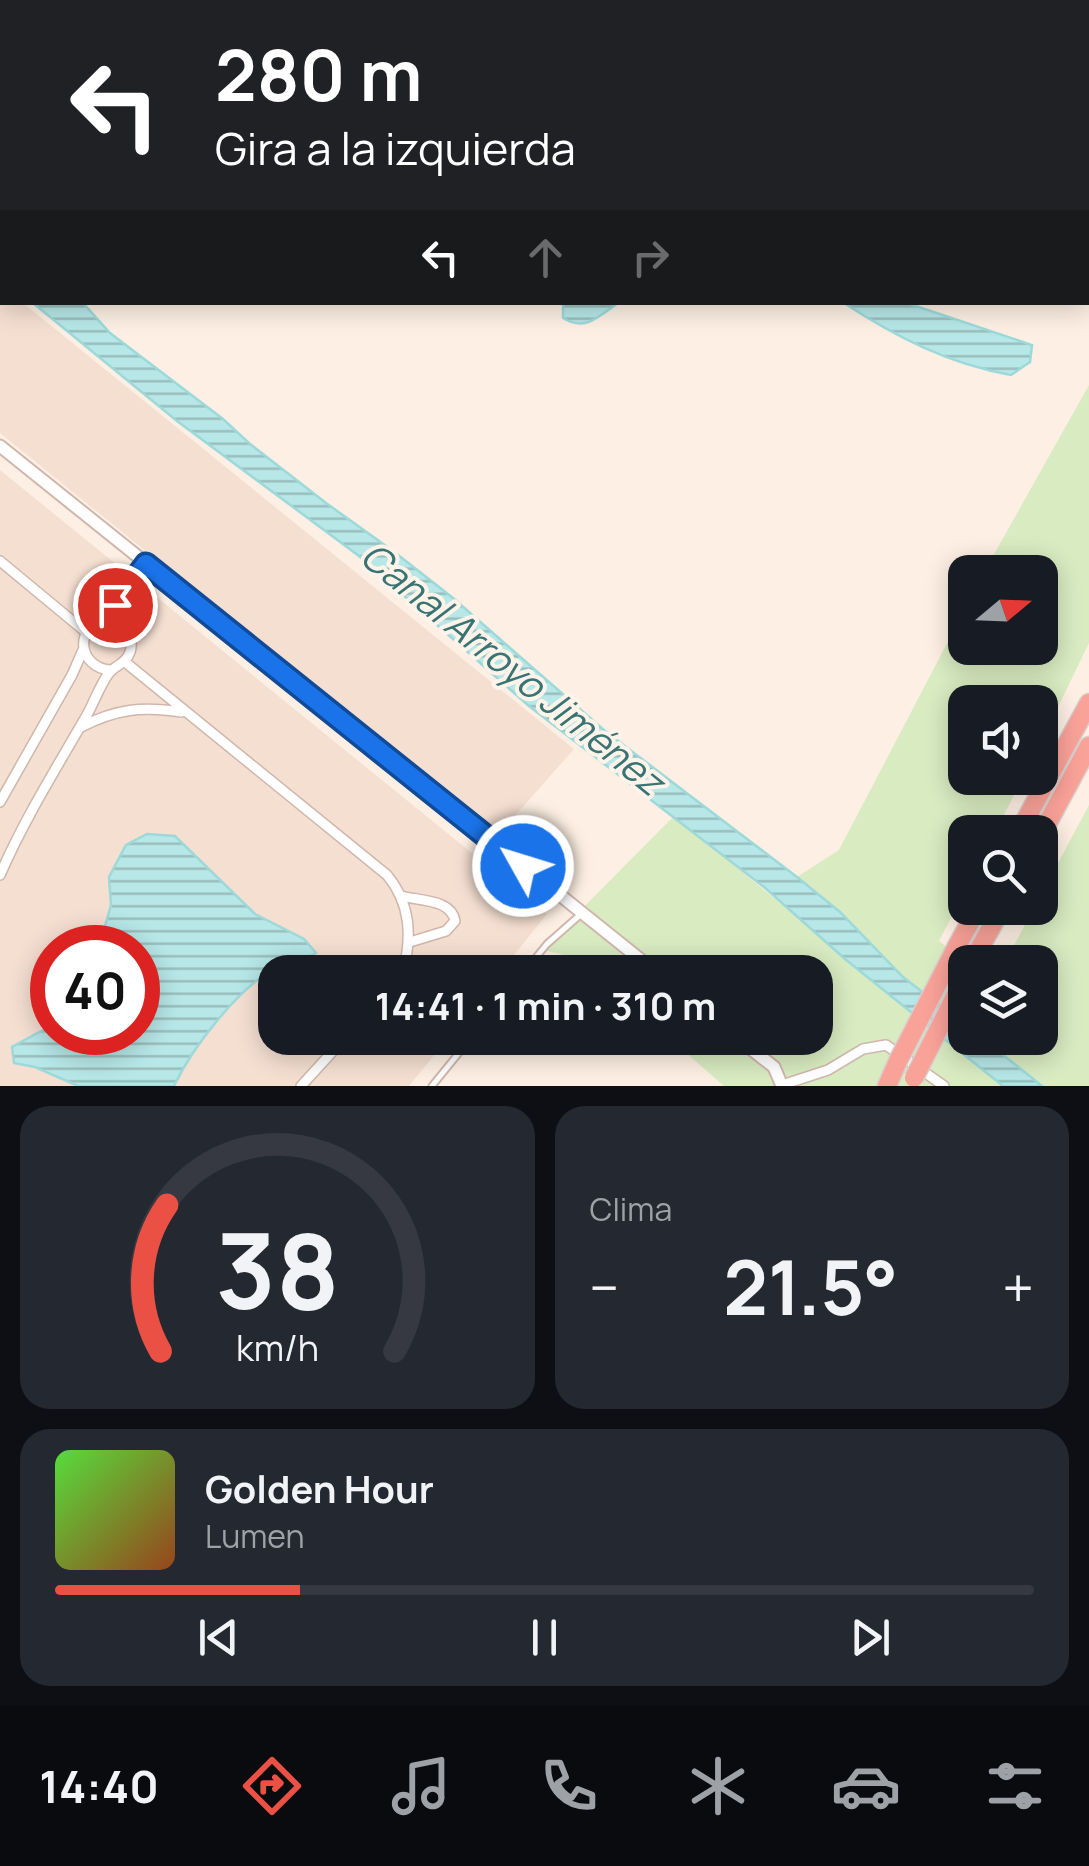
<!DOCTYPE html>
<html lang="es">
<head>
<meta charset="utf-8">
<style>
  body { margin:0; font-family:Manrope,sans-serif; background:#242831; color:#f1f3f6; height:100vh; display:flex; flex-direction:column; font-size:38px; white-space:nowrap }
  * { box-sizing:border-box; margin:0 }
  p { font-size:32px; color:#9ea1a6 }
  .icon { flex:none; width:55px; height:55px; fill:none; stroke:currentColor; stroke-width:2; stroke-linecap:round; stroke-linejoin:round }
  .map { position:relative; height:1086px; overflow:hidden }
  .panel { display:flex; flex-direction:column; gap:20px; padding:20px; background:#0d0f14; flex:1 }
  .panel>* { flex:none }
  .top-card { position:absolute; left:0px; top:0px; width:1090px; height:305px; box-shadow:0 5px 25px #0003; background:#202124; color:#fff; overflow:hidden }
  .needle { width:65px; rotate:71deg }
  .buttons { position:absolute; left:948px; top:555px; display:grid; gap:20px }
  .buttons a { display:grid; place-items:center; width:110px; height:110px; border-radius:20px; background:#171b24; box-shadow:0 5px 25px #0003; font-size:50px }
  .speed { position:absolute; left:30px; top:925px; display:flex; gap:20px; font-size:50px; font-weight:700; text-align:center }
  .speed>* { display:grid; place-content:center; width:130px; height:130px; border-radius:50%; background:#171b24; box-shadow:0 5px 25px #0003; line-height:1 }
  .speed .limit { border:15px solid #d22; background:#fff; color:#111 }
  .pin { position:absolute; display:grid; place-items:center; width:85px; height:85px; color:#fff; margin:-42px; border:5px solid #fff; border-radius:50%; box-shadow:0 2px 10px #0007 }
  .me { position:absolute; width:110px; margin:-55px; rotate:309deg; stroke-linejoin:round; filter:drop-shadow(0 0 8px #0008) }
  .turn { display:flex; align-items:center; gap:35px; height:210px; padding:0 50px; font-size:45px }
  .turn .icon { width:130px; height:130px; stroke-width:2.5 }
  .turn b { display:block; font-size:70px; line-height:85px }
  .lanes { display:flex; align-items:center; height:95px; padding:0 50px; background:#0003; justify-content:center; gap:50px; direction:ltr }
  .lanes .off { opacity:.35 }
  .big { font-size:75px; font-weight:700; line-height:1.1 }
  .panel .widget { flex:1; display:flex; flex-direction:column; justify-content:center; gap:15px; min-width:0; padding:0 35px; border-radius:30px; background:#242831 }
  .panel .dial { align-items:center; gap:0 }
  .dial svg { height:260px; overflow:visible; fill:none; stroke:#363941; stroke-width:7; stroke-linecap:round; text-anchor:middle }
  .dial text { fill:#f1f3f6; stroke:none }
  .song { display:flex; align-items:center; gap:30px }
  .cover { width:120px; height:120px; border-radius:15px; background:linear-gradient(135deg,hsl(110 70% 55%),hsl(20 70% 35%)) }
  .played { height:10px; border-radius:5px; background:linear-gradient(90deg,#eb5044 25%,#363941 25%) }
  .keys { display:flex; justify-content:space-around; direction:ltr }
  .heat { display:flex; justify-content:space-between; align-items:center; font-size:55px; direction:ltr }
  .panel .tiles { flex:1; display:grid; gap:20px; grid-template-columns:1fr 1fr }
  .widget:last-child { grid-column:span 2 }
  .trip { position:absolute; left:258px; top:955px; width:575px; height:100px; border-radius:30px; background:#171b24; box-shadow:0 5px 25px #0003; font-weight:700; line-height:100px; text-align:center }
  .tab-bar { display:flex; height:160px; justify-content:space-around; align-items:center; background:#090b0e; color:#9ea1a6 }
  .tab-bar .icon { width:70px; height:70px }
  .tab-bar .on { color:#eb5044 }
  .tab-bar b { font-size:45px; color:#f1f3f6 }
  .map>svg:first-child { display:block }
  .residential { fill:#f5dfd1; fill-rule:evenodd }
  .green { fill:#d8ebc1 }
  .water { fill:url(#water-rules); stroke:#9dd9d9; stroke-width:2.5 }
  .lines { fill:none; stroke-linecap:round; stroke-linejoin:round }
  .service-casing { stroke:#d0b7ac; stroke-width:9 }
  .minor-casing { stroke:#d0b7ac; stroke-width:12 }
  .tertiary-casing { stroke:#d0b7ac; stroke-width:15 }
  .motorway-casing { stroke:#d9cecc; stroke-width:21 }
  .service { stroke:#fff; stroke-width:5 }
  .minor { stroke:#fff; stroke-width:9 }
  .tertiary { stroke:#fff; stroke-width:11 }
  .motorway { stroke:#f9a298; stroke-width:18 }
  .motorway-bridge-casing { stroke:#d9cecc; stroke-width:21; stroke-linecap:butt }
  .motorway-bridge { stroke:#f9a298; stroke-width:18 }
  .route-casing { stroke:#114b97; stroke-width:25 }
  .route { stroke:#1a73e8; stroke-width:18 }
  .labels { text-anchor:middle; stroke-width:8; stroke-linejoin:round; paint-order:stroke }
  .water-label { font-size:38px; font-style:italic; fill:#387474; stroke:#fff3ea }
</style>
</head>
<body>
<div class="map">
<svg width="1089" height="1086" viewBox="0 0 1089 1086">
  <defs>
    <pattern id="water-rules" width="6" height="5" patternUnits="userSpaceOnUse" patternTransform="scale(2.5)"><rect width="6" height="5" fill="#b7e7e7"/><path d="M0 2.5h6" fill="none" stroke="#99bebd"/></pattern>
  </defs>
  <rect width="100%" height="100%" fill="#fdefe3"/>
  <g class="residential">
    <path d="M0,284L2,302L23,303L574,749L497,836L0,433Z"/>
    <path d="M0,470L547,914L500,972H275V1038H448L409,1086H0ZM52,948H138V1032H52Z"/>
  </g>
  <g class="green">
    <path d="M1089,385V643L1040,744V702H965V778H1023L995,832H965V891L939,941L966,962L965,1025L903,977L840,912L797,877L839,850L965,609V648H1040V572H984Z"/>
    <path d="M1089,805V1086H1042L982,1038H1040V962H1005L1034,908H1040V897Z"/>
    <path d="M674,816L1003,1086H724L669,1038H815V972H589L568,956L547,951V944Z"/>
  </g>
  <g class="water">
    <path d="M33,303H83L110,333L223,419L250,444L326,503L393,551L453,598L605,731L797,877L840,912L903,977L965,1025V1038H982L1042,1086H1003L845,959L764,887L529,706L359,556L177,421Z"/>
    <path d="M563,303V302L618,303C599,316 586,332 563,318Z"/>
    <path d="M844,303H907L1032,345L1030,362L1011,375C949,364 896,337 844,303Z"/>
    <path d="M147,834L175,836L255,914L304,939L316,953C303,960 291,962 278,967C239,986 192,1048 174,1086H78L35,1067L14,1063L12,1047L52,1025V1032H138V948L99,947L111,905L109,877L126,845Z"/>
  </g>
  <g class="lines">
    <g class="service-casing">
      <g id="service">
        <path d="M524,972L547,944L580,915"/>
        <path d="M432,1086L471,1038"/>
      </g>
    </g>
    <g class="minor-casing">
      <g id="minor">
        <path d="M0,561L87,633"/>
        <path d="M107,622L120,596L146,564"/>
        <path d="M125,662L387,875C411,904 412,937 403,972"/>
        <path d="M81,727C116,709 142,706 181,712"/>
        <path d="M0,802L72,675L83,650"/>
        <path d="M0,875C24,820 54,772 84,720C93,706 99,686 109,673C115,665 126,664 130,652C135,637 122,621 106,622C74,624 77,668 111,670"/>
        <path d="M401,896C420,901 451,899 455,921L446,931L410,942"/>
        <path d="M782,1085L828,1070L863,1049L886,1045L944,1086"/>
        <path d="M301,1086L345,1038"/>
      </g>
    </g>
    <g class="tertiary-casing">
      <g id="tertiary">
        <path d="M0,446L656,972"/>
        <path d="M737,1038L774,1067L782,1086"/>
      </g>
    </g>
    <g class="motorway-casing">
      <g id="motorway">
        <path d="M1019,832L1089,703"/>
        <path d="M1040,837L1089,746"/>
        <path d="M957,946L978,908"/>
        <path d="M972,962L1002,908"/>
        <path d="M887,1086L898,1061"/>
      </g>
    </g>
    <use href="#service" class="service"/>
    <use href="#minor" class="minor"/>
    <use href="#tertiary" class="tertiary"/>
    <use href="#motorway" class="motorway"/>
    <g class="motorway-bridge-casing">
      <g id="motorway-bridge">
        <path d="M898,1061L957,946"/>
        <path d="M914,1078L965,977"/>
      </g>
    </g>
    <use href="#motorway-bridge" class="motorway-bridge"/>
  </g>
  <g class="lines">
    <g class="route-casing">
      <path id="route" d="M115,605L146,564L523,866"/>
    </g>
    <use href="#route" class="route"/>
  </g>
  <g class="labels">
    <g class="water-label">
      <text transform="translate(512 669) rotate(39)" y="13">Canal Arroyo Jiménez</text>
    </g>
  </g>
</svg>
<div class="buttons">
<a><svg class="needle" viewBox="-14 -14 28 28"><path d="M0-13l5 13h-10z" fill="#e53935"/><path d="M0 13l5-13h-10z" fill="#9ea1a6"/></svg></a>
<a><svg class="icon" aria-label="sound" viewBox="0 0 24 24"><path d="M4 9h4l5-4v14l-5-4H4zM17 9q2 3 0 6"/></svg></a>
<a><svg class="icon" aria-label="search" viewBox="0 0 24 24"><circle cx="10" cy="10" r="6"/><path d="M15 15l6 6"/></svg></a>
<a><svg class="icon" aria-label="layers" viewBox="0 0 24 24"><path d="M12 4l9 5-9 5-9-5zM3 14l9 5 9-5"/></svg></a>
</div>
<div class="speed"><div class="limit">40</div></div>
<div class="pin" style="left:115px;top:605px;background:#d93025"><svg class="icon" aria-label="arrive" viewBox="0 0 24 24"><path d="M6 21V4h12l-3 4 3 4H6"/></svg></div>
<svg class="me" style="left:523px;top:866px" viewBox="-20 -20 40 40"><circle r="17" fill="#1a73e8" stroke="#fff" stroke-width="3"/><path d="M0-11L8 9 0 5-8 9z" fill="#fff"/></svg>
<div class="trip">14:41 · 1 min · 310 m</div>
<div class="top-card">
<div class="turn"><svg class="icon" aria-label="left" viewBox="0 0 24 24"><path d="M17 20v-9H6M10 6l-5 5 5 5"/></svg><div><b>280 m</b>Gira a la izquierda</div></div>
<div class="lanes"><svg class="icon" aria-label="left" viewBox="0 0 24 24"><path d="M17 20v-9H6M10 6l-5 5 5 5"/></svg><svg class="icon off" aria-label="ahead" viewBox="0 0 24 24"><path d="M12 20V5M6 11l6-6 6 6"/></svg><svg class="icon off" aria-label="right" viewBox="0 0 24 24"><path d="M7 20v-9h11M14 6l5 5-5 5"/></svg></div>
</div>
</div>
<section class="panel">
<div class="tiles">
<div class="widget dial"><svg viewBox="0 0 100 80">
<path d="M14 69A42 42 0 1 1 86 69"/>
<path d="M14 69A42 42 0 0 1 16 24" stroke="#eb5044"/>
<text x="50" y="56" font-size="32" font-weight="700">38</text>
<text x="50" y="72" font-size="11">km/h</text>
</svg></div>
<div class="widget"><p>Clima</p>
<div class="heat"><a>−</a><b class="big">21.5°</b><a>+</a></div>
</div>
<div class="widget">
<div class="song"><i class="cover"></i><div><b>Golden Hour</b><p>Lumen</p></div></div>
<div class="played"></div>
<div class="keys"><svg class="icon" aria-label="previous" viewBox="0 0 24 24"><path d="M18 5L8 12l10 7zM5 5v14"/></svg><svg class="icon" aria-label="pause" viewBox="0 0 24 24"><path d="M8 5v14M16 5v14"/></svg><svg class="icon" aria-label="next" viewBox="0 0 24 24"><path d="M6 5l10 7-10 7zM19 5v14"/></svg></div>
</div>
</div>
</section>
<nav class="tab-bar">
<b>14:40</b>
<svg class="icon on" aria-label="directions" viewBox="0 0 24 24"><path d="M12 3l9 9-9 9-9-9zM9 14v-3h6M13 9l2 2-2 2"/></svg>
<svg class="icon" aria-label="music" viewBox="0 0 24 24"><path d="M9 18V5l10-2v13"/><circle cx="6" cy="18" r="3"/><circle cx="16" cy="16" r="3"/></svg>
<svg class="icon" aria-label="phone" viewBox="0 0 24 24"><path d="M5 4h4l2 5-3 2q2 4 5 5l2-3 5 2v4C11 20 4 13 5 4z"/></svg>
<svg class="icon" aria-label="climate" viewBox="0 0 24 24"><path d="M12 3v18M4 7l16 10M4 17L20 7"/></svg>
<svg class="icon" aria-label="car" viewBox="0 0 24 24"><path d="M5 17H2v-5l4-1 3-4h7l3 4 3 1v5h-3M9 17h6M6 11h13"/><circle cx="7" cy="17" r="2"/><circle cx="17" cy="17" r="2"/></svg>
<svg class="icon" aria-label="filters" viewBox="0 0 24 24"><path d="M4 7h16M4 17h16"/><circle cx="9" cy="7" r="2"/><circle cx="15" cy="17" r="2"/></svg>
</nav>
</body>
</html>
